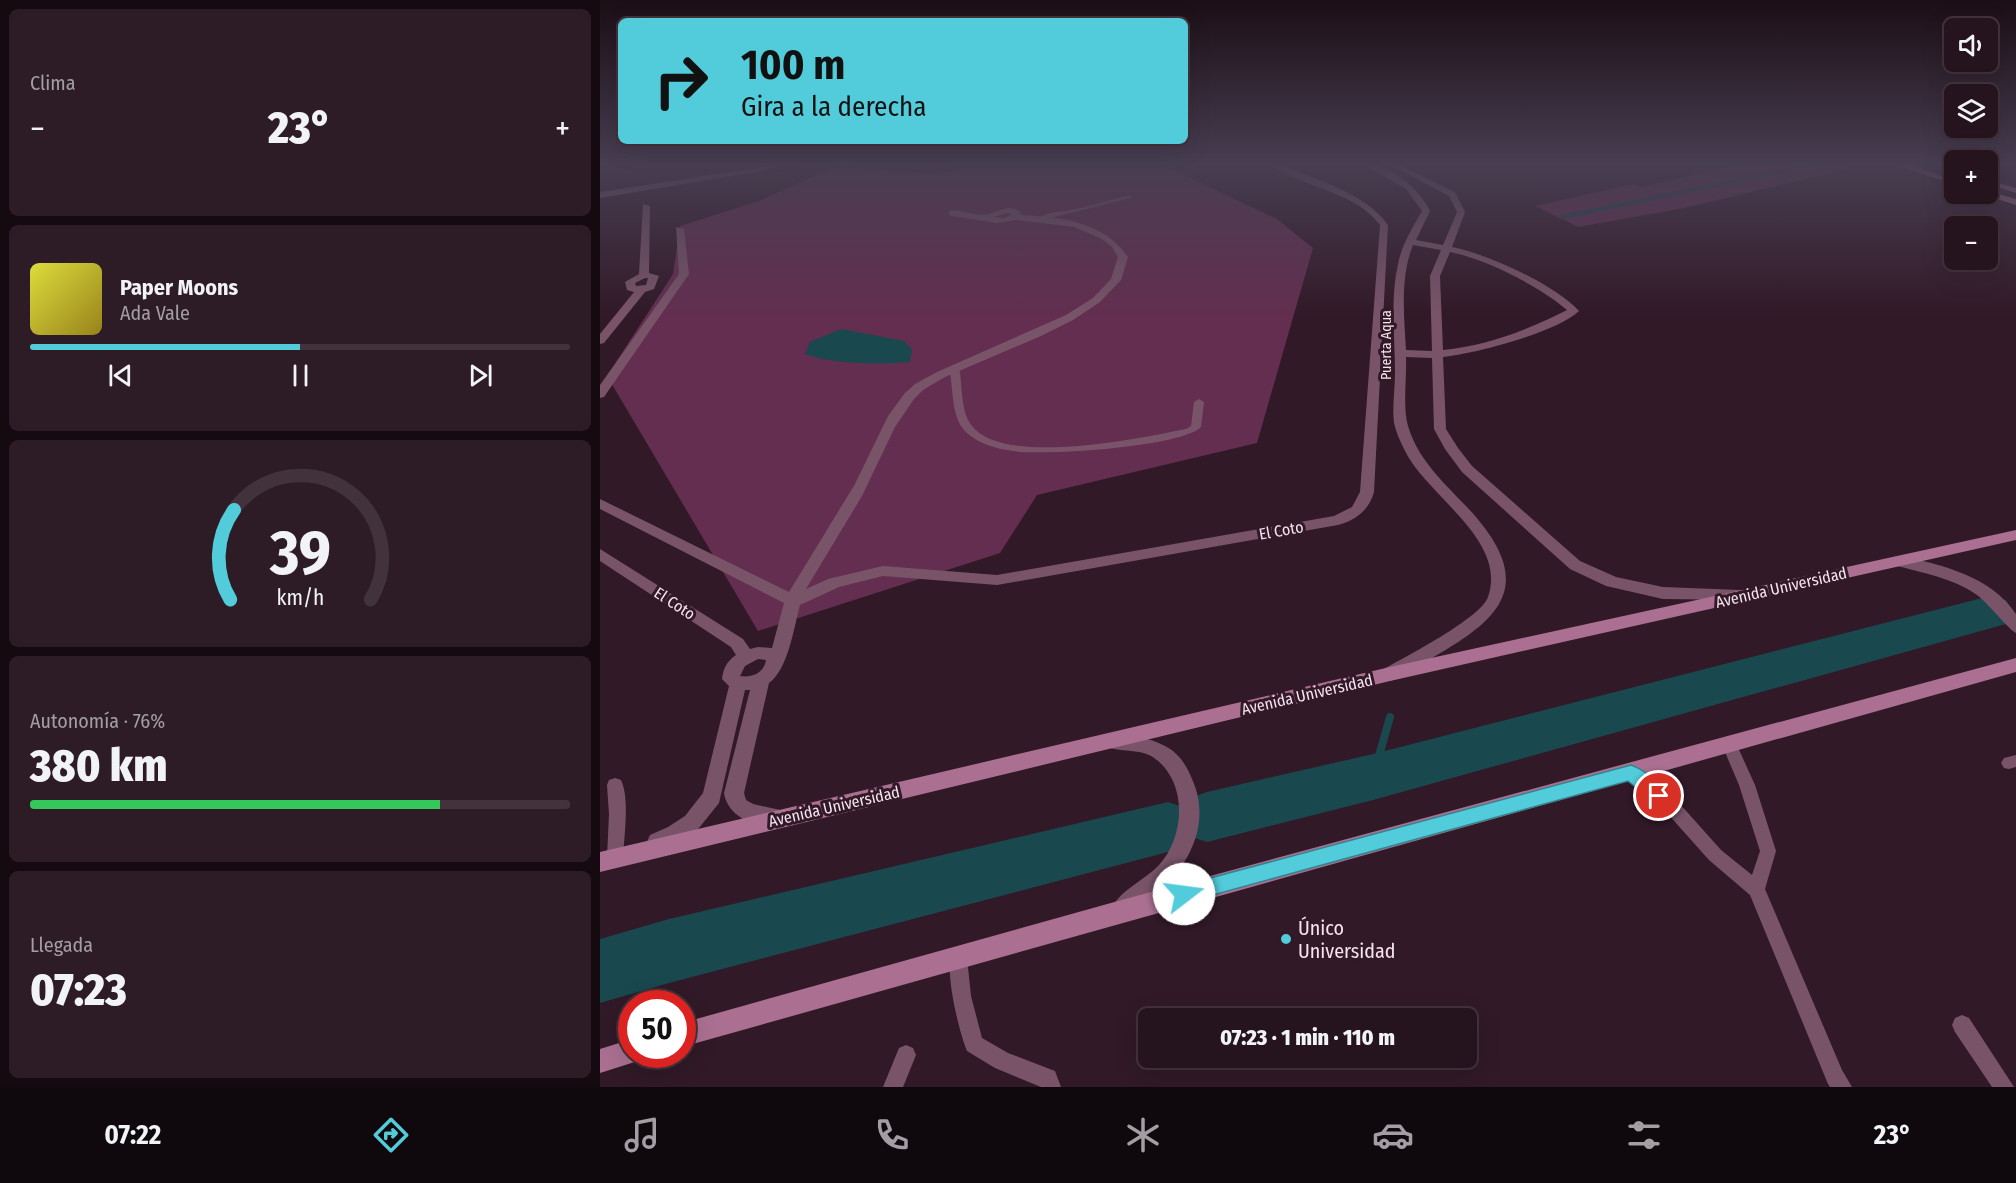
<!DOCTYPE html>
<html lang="es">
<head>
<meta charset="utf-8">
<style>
  body { margin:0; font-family:"Fira Sans Condensed",sans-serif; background:#2d1c26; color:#f1f3f6; height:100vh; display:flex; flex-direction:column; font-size:22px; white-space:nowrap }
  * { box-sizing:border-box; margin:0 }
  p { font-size:20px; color:#a39ea4 }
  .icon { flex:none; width:33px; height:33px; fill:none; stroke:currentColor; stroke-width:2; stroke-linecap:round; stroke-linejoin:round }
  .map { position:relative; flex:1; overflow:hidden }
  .panel { display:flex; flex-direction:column; gap:9px; padding:9px; background:#140a10; width:600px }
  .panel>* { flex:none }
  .guide { position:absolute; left:18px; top:18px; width:570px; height:126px; border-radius:9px; box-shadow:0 6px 24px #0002,0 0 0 2px #42323b; background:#52cbda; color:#111; overflow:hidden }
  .tools { position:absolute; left:1344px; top:18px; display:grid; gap:12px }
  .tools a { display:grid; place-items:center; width:54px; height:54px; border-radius:9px; background:#25131d; box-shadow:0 6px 24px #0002,0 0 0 2px #42323b; font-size:30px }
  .speed { position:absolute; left:18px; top:990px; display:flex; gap:12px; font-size:30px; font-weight:700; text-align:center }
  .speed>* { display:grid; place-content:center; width:78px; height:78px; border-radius:50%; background:#25131d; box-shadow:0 6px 24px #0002,0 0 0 2px #42323b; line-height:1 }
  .speed .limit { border:9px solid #d22; background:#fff; color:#111 }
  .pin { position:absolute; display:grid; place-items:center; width:51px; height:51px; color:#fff; margin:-26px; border:3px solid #fff; border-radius:50%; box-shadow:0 2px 6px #0007 }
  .me { position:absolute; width:66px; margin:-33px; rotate:75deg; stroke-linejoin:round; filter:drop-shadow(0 0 4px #0008) }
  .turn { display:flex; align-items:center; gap:21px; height:126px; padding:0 24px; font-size:27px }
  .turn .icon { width:78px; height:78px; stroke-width:2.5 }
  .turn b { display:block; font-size:42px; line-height:51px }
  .big { font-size:45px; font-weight:800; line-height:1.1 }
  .panel .card { flex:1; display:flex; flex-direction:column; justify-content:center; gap:9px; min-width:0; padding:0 21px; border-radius:9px; background:#2d1c26 }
  .panel .dial { align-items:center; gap:0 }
  .dial svg { height:156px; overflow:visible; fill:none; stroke:#42323b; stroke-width:7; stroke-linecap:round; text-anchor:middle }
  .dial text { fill:#f1f3f6; stroke:none }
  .song { display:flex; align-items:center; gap:18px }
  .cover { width:72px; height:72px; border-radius:9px; background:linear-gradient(135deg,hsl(60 70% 55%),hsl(50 70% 35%)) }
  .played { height:6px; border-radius:3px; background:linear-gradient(90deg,#52cbda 50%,#42323b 50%) }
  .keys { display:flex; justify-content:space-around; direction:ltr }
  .heat { display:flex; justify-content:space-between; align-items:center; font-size:33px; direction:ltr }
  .charge { height:9px; border-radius:4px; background:linear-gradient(90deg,#34c759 76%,#42323b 0) }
  .trip { position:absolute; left:538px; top:1008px; width:339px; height:60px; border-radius:9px; background:#25131d; box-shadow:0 6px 24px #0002,0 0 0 2px #42323b; font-weight:800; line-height:60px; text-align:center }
  .tabs { display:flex; height:96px; justify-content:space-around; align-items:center; background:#0f080c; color:#a39ea4 }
  .tabs .icon { width:42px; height:42px }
  .tabs .on { color:#52cbda }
  .tabs b { font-size:27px; color:#f1f3f6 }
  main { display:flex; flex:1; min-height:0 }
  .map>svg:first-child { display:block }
  .green { fill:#632e4f }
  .water { fill:#19484e }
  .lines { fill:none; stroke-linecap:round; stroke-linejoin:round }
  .stream-far1 { stroke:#19484e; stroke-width:4 }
  .stream { stroke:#19484e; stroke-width:8 }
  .river { fill:#19484e; fill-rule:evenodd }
  .service { fill:#795469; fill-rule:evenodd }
  .minor { fill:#795469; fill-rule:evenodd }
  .tertiary { fill:#795469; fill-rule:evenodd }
  .secondary { fill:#ab7091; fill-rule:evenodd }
  .route { fill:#52cbda; stroke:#35848e; stroke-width:1.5 }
  .poi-dot { fill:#52cbda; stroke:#311927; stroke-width:2 }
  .labels { text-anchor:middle; stroke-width:6; stroke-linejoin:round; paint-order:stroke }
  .far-street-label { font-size:14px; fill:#f5e3ed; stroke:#311927 }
  .street-label { font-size:16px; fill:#f5e3ed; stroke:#311927 }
  .near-poi-label { font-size:20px; fill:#f5e3ed; stroke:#311927; text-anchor:start }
</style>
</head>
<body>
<main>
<section class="panel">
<div class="card"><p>Clima</p>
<div class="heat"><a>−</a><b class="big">23°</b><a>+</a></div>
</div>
<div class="card">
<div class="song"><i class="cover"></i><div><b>Paper Moons</b><p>Ada Vale</p></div></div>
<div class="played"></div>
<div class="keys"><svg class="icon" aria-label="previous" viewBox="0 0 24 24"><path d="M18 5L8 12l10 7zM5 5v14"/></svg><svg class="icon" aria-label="pause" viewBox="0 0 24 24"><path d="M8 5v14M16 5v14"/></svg><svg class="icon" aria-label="next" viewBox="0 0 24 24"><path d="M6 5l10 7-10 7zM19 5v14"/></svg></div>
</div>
<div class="card dial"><svg viewBox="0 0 100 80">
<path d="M14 69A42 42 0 1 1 86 69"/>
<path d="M14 69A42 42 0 0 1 16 23" stroke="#52cbda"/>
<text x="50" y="56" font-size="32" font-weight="700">39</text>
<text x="50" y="72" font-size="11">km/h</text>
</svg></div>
<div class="card"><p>Autonomía · 76%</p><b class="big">380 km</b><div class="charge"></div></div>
<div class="card"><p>Llegada</p><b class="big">07:23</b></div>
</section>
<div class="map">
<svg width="1416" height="1087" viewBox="0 0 1416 1087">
  <rect width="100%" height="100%" fill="#311927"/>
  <g class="green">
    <path d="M362,164H561L677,219L713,248L657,443L437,495L400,553L158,631L7,376L73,274L80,226L159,201L236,166L341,175Z"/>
    <path d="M1147,164H1241L1252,168L1084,208L978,227L935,206L1033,184L1042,187L1107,171Z"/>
  </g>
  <path class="water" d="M241,329L304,341L312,350L310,362C279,364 234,365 205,354L210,342Z"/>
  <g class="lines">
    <path class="stream-far1" d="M963,217L1217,164"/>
    <path class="stream" d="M773,777L790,717"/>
    <path class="river" d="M1390,596L1406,600L1413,612L1406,624L773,800L607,842L592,837L588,845L568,852L69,983L0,1003V939L69,919L568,802L583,807L587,799L607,792L773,754Z"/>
    <g class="service">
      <path d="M529,195L531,196V198L438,221L434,219L450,213L477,209Z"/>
      <path d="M354,365L359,368C363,386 360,411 372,426C404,467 541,438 586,429L591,426L594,402L599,399L604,402L601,427C581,447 444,456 413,451C397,449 379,444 367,433C350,418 354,388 349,368Z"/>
      <path d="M1130,739L1135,741L1155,785L1176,851L1165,889L1242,1070L1252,1087H1230L1228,1084L1150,895L1109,860L1067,813L1026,777L1023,772L1026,767L1031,765L1036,767L1079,803L1121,850L1152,875L1160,851L1139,785L1122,745L1125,741Z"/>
      <path d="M1416,755V767L1409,769L1404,768L1401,763L1404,758Z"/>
      <path d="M15,778L21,780C30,799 24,837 23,858L21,863L15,866L9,863L7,858L9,814L7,785L9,780Z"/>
      <path d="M358,949L364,952L367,958L371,996L382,1038L408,1053L455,1071L461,1087H441L395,1068L367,1051C359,1032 344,970 352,952Z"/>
      <path d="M1362,1015L1369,1018L1414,1087H1392L1355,1032L1352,1025L1355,1018Z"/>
      <path d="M306,1045L313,1048L316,1055L303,1087H283L299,1048Z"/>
    </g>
    <g class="minor">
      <path d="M183,164H203L0,198V192Z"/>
      <path d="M669,164H680C715,180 765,192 788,225L774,492C769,510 756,520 738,525L397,585L283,576L239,587L200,605C194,627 188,670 169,683L144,793L146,800L153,804L185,811L188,817L185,823C162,832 128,819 124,793L150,690H145L119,803L99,828L82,841L57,851L50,849L47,842L50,835L68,827L85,816L103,793L129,686L122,679C123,669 127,661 136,655L131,647L0,561V549L143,639L150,649L158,647L172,648L184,603L0,509V499L189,592L255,484L288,416L305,393L315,384L337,372L466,315L493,298L511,279L518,257L512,247L502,239L474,227L417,220L397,223L352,216L349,215V211C361,209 371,215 383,215C395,215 411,199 422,215C462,217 504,222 528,257L521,280L500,302L473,320L441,336L345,377L323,390L314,399L295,427L262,496L206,589L228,579L283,566L397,575L734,516L752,507L760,492L780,225C754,190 702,188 669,164ZM407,213L412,214L405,218L394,217ZM158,659L166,660C164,673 152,678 140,676L145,666Z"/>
      <path d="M762,164C791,164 818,187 830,211L816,240L843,245L857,212L849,196L788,164H798L855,192L865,212L852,247C887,254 955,284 979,311C957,332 875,354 843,357L846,429L858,448L872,466L980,561L1016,577L1063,587L1140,590L1146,592L1148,596L1146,600L1063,599L1006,586L970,569L862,472L845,449L834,429L832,358L806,357C807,378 802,410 809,429C819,460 843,482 865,505C957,601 876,631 796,679L790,681L784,679L781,674L784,669C805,657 881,618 888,597C908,539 825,495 804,449C800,441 796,432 794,423C792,407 795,389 795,373C795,337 790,299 798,264C802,244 812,229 822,211L806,189ZM813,245L841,250L830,276L832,351L806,350C804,315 800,277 813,245ZM850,252C886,259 939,286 967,310C928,330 886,346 843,350L840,276Z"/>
      <path d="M43,204L50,206L49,273L59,276L54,289L45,292L4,343L0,344V334L34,292L27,290L25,282L39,274ZM45,278H48L46,285L36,286L35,283Z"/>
      <path d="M76,227L84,229L89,274L4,397L0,398V385L79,274Z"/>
    </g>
    <g class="tertiary">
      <path d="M1299,556C1340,564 1391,576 1416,614V633C1410,631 1388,603 1377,595C1351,577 1322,573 1294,565L1291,561L1294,557Z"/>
      <path d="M513,734C530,735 547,737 563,745C578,752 586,764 592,779C614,828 584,874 546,903C539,909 532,915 523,919L515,915L512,908C520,890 545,880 559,865C586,836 588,778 551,756C538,749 521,752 506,747L504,742L506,737Z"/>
    </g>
    <g class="secondary">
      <path d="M1292,164H1305L1354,180V184Z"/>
      <path d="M1388,180L1416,188V193L1388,184Z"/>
      <path d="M1388,191L1416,199V205L1385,195Z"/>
      <path d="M1416,530V540L790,681L0,872V852L790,667Z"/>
      <path d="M1416,658V672L82,1047V1023L518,901Z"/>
      <path d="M32,1039V1054H43L41,1060L0,1073V1049Z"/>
    </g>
  </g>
  <linearGradient id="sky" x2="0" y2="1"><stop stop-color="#1b0e15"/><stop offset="0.52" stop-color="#483e52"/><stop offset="1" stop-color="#483e52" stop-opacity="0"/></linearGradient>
  <rect width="1416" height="316" fill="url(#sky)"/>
  <path class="route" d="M1031,765C1043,769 1063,784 1068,796L1066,801C1052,806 1039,789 1028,781L584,903L577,901L574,894L577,887L584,885Z"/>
  <circle class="poi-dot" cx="686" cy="939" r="6"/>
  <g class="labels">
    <g class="far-street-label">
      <text transform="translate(786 345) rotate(-90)" y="5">Puerta Aqua</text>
    </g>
    <g class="street-label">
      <text transform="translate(681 530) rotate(-10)" y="6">El Coto</text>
      <text transform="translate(1181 587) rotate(-13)" y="6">Avenida Universidad</text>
      <text transform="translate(75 603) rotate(33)" y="6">El Coto</text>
      <text transform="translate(707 694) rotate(-13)" y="6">Avenida Universidad</text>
      <text transform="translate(234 806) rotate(-13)" y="6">Avenida Universidad</text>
    </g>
    <g class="near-poi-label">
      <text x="698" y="935">Único<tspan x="698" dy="23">Universidad</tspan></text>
    </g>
  </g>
</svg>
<div class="tools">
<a><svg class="icon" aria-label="sound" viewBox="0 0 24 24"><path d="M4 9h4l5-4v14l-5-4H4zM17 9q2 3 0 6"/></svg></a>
<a><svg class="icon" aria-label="layers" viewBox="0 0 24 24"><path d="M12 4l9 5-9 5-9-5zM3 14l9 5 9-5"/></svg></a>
<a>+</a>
<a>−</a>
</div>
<div class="speed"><div class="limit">50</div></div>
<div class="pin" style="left:1059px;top:796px;background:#d93025"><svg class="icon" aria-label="arrive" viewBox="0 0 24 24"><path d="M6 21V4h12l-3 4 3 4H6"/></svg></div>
<svg class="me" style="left:584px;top:894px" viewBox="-20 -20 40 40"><circle r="19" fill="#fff"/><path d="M0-13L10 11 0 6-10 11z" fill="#52cbda"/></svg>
<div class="trip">07:23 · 1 min · 110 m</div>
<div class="guide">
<div class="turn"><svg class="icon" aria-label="right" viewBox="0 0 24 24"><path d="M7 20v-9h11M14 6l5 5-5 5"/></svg><div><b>100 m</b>Gira a la derecha</div></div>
</div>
</div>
</main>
<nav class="tabs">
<b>07:22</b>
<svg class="icon on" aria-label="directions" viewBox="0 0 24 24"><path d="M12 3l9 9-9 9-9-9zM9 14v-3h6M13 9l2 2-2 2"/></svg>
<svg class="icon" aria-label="music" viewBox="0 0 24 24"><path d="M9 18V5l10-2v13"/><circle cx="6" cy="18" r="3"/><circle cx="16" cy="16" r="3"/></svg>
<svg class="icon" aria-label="phone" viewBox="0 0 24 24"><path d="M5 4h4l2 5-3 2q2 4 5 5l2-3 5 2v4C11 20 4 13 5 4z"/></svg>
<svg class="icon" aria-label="climate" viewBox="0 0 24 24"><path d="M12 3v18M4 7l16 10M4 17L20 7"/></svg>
<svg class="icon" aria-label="car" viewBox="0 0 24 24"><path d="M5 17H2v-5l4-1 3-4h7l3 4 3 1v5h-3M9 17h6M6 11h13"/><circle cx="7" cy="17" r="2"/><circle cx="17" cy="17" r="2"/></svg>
<svg class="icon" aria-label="filters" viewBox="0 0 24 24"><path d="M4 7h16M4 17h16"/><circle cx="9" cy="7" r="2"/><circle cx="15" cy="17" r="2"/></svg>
<b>23°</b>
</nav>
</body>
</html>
